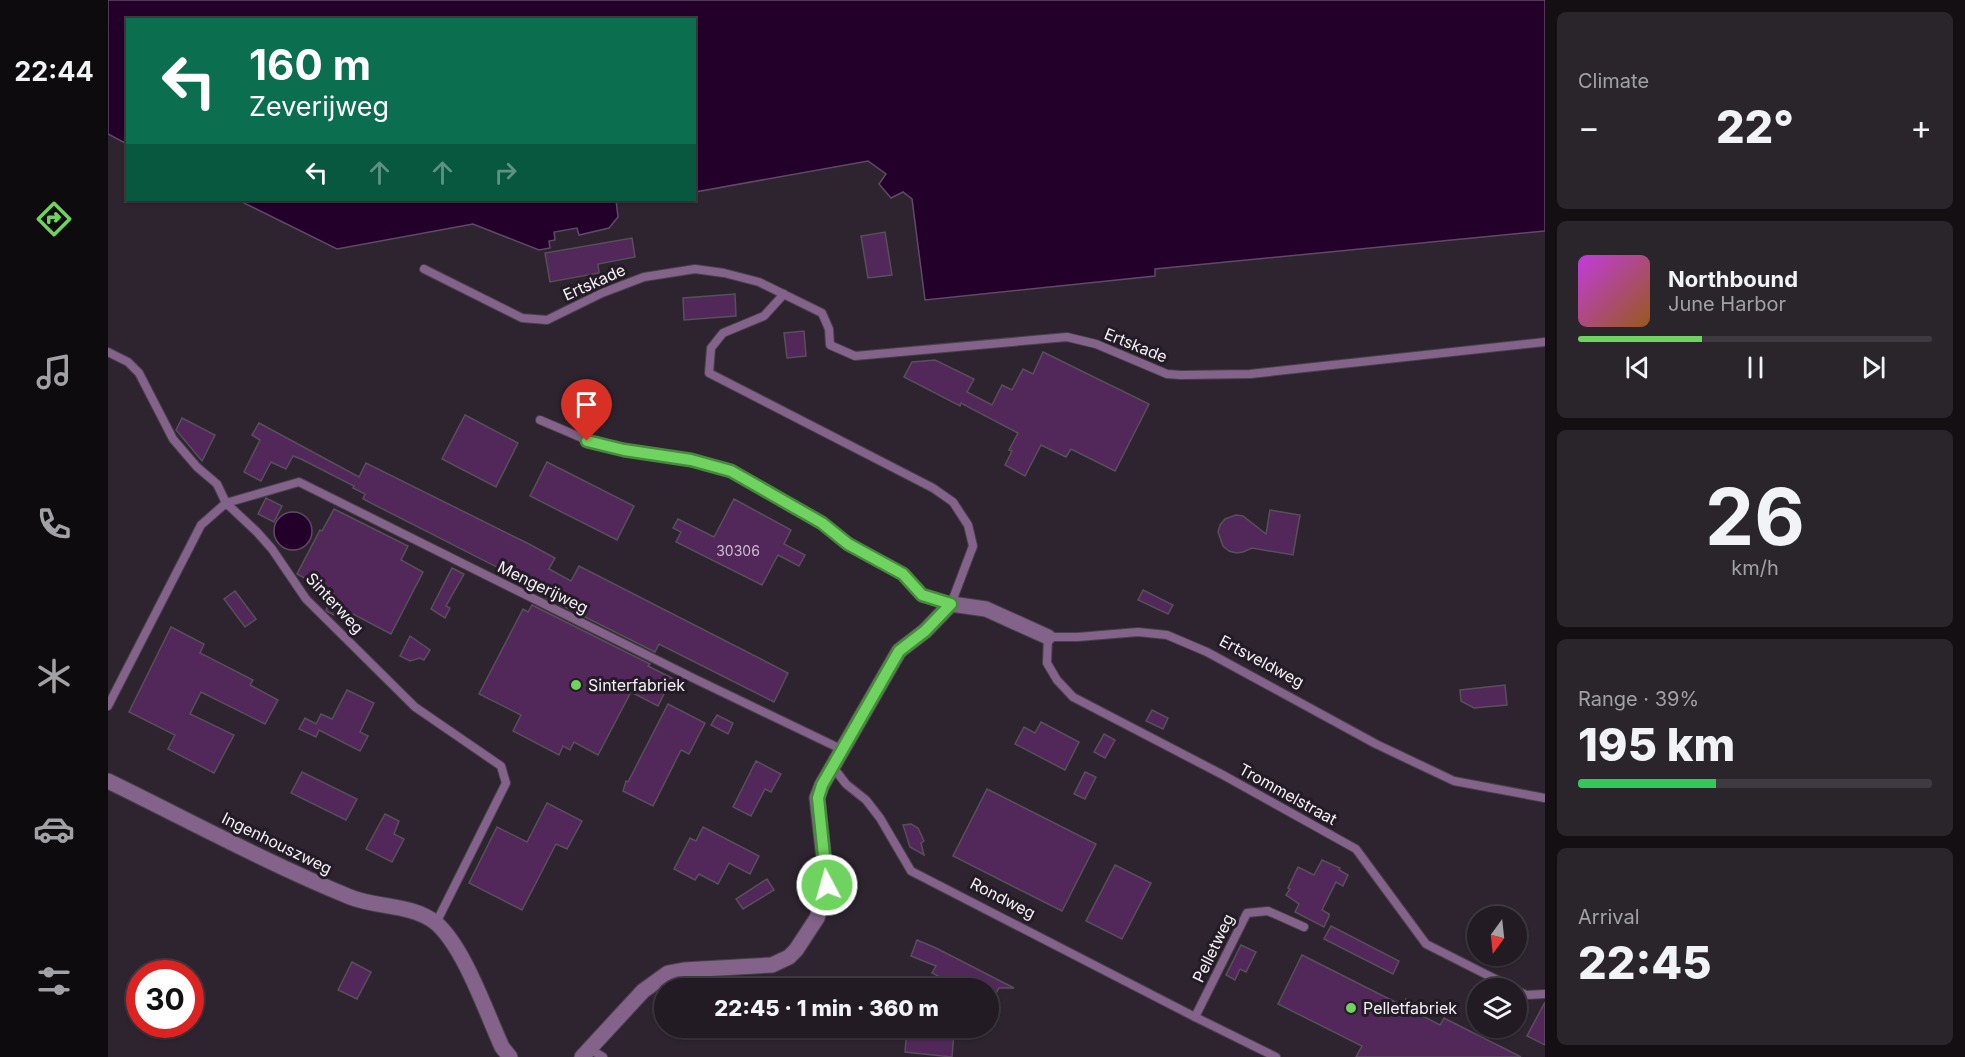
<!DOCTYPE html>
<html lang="en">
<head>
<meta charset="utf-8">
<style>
  body { margin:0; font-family:Inter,sans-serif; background:#2a242b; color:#f1f3f6; height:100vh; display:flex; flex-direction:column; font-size:22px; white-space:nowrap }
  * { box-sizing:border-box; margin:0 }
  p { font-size:20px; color:#a2a1a6 }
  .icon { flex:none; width:33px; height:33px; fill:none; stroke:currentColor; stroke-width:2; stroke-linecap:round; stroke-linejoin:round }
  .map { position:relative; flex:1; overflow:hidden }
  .drawer { display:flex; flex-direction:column; gap:12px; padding:12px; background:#130f13; width:420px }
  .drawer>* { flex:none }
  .banner { position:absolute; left:18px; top:18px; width:570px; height:183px; border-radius:0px; box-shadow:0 2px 4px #0004,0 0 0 2px #3f3941; background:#0b6e4f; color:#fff; overflow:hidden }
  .needle { width:39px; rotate:195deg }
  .controls { position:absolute; left:1359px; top:906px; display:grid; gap:12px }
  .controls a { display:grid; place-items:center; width:60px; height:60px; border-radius:50%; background:#221b23; box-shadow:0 2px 4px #0004,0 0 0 2px #3f3941; font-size:30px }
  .speed { position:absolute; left:18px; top:960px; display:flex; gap:12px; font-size:30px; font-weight:700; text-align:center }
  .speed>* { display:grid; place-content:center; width:78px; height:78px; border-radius:50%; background:#221b23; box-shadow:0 2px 4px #0004,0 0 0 2px #3f3941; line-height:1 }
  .speed .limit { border:9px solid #d22; background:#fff; color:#111 }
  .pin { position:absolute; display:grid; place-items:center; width:51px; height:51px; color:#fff; margin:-62px -26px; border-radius:50% 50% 50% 0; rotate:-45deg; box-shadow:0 0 6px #0007 }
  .pin .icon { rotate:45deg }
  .me { position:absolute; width:66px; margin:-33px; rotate:354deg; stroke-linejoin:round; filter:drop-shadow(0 0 4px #0008) }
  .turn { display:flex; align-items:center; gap:21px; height:126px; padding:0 24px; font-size:27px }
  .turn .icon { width:78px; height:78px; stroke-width:2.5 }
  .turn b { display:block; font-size:42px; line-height:51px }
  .lanes { display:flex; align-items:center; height:57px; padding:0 24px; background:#0003; justify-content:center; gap:30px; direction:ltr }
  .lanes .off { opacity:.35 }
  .big { font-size:45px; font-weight:800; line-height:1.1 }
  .drawer .card { flex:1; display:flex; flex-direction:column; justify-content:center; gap:9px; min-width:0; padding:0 21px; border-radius:9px; background:#2a242b }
  .drawer .dial { align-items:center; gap:0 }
  .dial b { font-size:78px; line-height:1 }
  .song { display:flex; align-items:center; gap:18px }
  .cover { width:72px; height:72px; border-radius:9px; background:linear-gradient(135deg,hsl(290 70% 55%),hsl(30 70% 35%)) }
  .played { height:6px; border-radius:3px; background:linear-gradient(90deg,#6fd35f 35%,#3f3941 35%) }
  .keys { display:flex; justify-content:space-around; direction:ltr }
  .heat { display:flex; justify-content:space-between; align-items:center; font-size:33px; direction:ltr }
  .charge { height:9px; border-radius:4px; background:linear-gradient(90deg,#34c759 39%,#3f3941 0) }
  .trip { position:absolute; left:546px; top:978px; width:345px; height:60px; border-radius:30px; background:#221b23; box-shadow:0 2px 4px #0004,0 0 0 2px #3f3941; font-weight:800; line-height:60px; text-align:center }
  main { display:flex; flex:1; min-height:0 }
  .tab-bar { display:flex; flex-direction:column; width:108px; justify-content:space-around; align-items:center; background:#0e0b0e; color:#a2a1a6 }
  .tab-bar .icon { width:42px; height:42px }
  .tab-bar .selected { color:#6fd35f }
  .tab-bar b { font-size:27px; color:#f1f3f6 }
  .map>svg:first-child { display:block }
  .water { fill:#23002a; stroke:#624868; stroke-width:1.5 }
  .building { fill:#512859; stroke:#594f5b; stroke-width:1.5 }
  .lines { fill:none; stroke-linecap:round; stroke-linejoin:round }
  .lane-casing { stroke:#49414b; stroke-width:10 }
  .street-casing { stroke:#49414b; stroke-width:17 }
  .lane { stroke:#836389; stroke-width:8 }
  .street { stroke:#836389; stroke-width:15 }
  .route-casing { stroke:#48893e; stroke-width:15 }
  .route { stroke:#6fd35f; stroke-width:10 }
  .poi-dot { fill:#6fd35f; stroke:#231b25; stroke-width:2 }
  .labels { text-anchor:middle; stroke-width:6; stroke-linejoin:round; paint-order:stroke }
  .number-label { font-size:14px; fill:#cdbed0 }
  .street-label { font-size:16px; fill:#f6f0f7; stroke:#231b25 }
  .poi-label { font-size:16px; fill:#f6f0f7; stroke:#231b25; text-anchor:start }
</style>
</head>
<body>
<main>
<nav class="tab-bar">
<b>22:44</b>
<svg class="icon selected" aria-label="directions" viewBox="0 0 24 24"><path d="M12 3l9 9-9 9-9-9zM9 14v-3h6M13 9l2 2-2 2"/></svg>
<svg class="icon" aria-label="music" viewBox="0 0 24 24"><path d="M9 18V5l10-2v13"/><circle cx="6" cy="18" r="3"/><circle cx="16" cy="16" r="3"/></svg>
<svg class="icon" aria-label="phone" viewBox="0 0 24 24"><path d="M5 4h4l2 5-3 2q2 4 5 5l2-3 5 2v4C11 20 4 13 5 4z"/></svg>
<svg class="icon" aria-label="climate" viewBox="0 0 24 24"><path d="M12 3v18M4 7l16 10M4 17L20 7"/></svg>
<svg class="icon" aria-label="car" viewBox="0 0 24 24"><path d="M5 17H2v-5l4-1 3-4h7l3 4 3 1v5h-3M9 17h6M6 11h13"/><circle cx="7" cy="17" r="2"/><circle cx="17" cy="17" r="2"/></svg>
<svg class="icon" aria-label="filters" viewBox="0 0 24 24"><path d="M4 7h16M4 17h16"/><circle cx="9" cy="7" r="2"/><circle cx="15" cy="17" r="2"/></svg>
</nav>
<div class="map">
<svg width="1437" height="1057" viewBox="0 0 1437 1057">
  <rect width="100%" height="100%" fill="#2d242f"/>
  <g class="water">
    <path d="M0,0H1437V231L1047,269V276L817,300L804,199L795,192L783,198L771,184L778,174L760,161L587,192L586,20H20L19,144L0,134Z"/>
    <path d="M130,200H508L510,217L501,228L471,235L469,228L446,232L447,240L441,241L442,248L431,250L365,224L229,249Z"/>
    <circle cx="185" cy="531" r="19"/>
  </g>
  <g class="building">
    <path d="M777,232L784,275L760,278L753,236Z"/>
    <path d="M524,238L527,257L490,264L491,273L442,282L437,253Z"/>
    <path d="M627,294L628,316L576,320L575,298Z"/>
    <path d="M696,331L698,356L679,358L676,333Z"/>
    <path d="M935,352L1041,404L1007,471L963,449L958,457L933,445L917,476L897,465L904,451L901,450L910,433L853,403L852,406L796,377L804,362L827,360L866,379L859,392L884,405L894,385L904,390L915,369L925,374Z"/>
    <path d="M357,415L410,443L388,487L334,459Z"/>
    <path d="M74,418L107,435L94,461L68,430Z"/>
    <path d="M151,423L251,477L258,463L421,544L447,558L441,569L463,581L471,566L680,673L666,702L551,644L547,652L429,593L432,589L255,499L257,494L245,488L246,486L193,459L185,456L178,469L163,462L153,481L136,472L152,440L144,435Z"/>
    <path d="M439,462L526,506L509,540L422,496Z"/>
    <path d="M158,498L174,506L166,522L150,514Z"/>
    <path d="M626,499L683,530L676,544L697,555L691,566L670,555L654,585L568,542L573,532L565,528L570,519L606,537Z"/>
    <path d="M226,509L300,546L293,560L315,572L283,634L245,614L240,622L220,612L218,610L226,594L189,574L212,530L214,531Z"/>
    <path d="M1162,510L1192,515L1185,555L1144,548L1135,552L1128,553L1121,551L1115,546L1110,532L1112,525L1117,519L1128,515L1135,516L1158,534Z"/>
    <path d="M344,568L356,574L338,606L342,608L337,618L323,609Z"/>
    <path d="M1035,590L1065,605L1060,614L1030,600Z"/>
    <path d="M127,591L148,619L137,627L116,599Z"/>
    <path d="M424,605L542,664L540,666L564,678L550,706L523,692L490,755L466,742L462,750L455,746L451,755L405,731L413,715L371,694L415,609L420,612Z"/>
    <path d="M63,627L96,644L92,653L145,680L142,685L170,700L157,724L93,692L82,714L126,735L106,773L60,749L67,735L21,712Z"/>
    <path d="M302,636L322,650L316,660L312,658L302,661L292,656Z"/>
    <path d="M1397,685L1399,705L1366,708L1353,701L1352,690Z"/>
    <path d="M239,690L266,703L252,732L260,736L252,751L211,730L208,737L191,729L197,718L208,724L213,714L224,719Z"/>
    <path d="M560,704L597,723L581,754L573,750L545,806L515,791L518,781L520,782Z"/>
    <path d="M1044,710L1060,718L1055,729L1038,721Z"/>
    <path d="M609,715L625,723L620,734L603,725Z"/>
    <path d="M933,722L971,742L957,770L907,744L916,727L927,733Z"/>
    <path d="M996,734L1007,740L997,758L986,752Z"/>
    <path d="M648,761L673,774L663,792L657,789L643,816L625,807Z"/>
    <path d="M194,772L249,799L238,820L183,793Z"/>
    <path d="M977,772L988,777L977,799L966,794Z"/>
    <path d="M879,789L988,844L954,911L845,856Z"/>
    <path d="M439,803L474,821L459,849L448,844L414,910L361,883L389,827L419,842Z"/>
    <path d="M277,814L291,821L286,834L296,839L284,862L258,849Z"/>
    <path d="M803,824L810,828L816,841L813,843L816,855L802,847L795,825Z"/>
    <path d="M595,827L651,856L642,874L621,863L610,884L591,874L587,880L566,869L582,838L588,841Z"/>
    <path d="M1214,860L1232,868L1231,870L1240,875L1235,886L1228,882L1214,910L1221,914V916L1216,927L1187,912L1191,904L1178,895L1182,889L1180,888L1190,867L1206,875Z"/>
    <path d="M1007,865L1043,883L1014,939L978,921Z"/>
    <path d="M659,879L666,890L635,909L628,899Z"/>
    <path d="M1223,926L1291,961L1285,974L1216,939Z"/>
    <path d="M809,940L828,948L906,988H891L880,1008V988H853L824,973L828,966L803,956Z"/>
    <path d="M1133,945L1148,952L1138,972L1132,969L1127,980L1118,975Z"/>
    <path d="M1194,955L1295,1006L1298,999L1308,1004L1305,1011L1332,1025L1336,1018L1413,1057H1248L1254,1046L1170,1004Z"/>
    <path d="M244,962L263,972L249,999L230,990Z"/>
    <path d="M1437,1002V1045L1419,1036Z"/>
    <path d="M799,1028L846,1033L844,1057L797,1052Z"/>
  </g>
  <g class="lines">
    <g class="lane-casing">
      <g id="lane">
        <path d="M316,269L414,318L439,320L494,293L536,277L587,269L616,273L651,282L714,313L721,329L722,345L747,356L959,337L988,344L1059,374L1073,375L1142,374L1437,342"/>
        <path d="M0,352L20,362L31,373L65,439L89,467L109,484L118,503L191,482L587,679L735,750"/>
        <path d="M432,420L479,440L516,450L583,460L623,471L714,523L740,544L795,574L814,595L843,604L865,546L860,525L845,502L825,488L601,373L603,348L615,333L656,316L676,294"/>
        <path d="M0,706L93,525L118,503L149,532L164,549L198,599L307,707L393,766L398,783L328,923"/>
        <path d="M725,767L738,784L758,800L772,818L803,871L1087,1017L1168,1057"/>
        <path d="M1405,988L1318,944L1248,849L1115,775L965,697L949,680L939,663L940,637H970L1030,632L1059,635L1099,652L1268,744L1346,781L1437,798"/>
        <path d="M1408,990L1418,995L1437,994"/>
        <path d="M1087,1017L1139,913L1160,911L1196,927"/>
        <path d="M482,1049L495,1057"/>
      </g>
    </g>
    <g class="street-casing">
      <g id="street">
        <path d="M0,781C80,820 159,863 242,897C269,908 305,904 328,923C356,947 378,1012 394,1047L402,1057"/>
        <path d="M474,1057L535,991L560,973L576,970L664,965L681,957L688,950L709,918L719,885L709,798L714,785L791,651L817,631L843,604L878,609L940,637"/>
      </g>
    </g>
    <use href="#lane" class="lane"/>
    <use href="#street" class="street"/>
  </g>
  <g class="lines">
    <g class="route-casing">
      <path id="route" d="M479,441L516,450L583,460L623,471L714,523L740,544L795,574L814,595L843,604L817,631L791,651L714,785L710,798L719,885"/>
    </g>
    <use href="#route" class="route"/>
  </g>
  <g class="poi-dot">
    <circle cx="468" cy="685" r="6"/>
    <circle cx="1243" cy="1008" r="6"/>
  </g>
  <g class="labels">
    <g class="number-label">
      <text x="630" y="556">30306</text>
    </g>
    <g class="street-label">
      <text transform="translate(486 282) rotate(-24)" y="6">Ertskade</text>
      <text transform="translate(1028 345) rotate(22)" y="6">Ertskade</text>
      <text transform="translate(435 587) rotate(26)" y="6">Mengerijweg</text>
      <text transform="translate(227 603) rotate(47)" y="6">Sinterweg</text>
      <text transform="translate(1154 661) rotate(28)" y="6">Ertsveldweg</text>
      <text transform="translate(1180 794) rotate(29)" y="6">Trommelstraat</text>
      <text transform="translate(169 843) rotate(26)" y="6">Ingenhouszweg</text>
      <text transform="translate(895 898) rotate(27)" y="6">Rondweg</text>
      <text transform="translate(1105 948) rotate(-64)" y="6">Pelletweg</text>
    </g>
    <g class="poi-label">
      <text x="480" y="691">Sinterfabriek</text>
      <text x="1255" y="1014">Pelletfabriek</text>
    </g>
  </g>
</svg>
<div class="controls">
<a><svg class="needle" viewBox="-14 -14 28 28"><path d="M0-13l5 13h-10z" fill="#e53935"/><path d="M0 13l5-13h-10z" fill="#a2a1a6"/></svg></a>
<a><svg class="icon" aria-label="layers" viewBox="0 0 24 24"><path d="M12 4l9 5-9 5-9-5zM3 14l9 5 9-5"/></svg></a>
</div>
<div class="speed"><div class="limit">30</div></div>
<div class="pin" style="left:479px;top:441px;background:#d93025"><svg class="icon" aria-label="arrive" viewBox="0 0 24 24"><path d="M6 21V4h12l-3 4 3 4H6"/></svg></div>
<svg class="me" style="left:719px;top:885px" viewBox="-20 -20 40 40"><circle r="17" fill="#6fd35f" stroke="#fff" stroke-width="3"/><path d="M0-11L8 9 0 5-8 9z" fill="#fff"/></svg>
<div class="trip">22:45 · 1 min · 360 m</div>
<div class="banner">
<div class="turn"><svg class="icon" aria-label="left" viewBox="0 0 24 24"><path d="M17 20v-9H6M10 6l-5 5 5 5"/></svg><div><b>160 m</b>Zeverijweg</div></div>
<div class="lanes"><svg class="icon" aria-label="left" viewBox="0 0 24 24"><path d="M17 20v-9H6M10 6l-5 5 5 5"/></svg><svg class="icon off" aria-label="ahead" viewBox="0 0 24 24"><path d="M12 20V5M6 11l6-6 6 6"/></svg><svg class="icon off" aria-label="ahead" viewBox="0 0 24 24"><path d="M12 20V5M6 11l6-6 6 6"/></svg><svg class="icon off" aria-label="right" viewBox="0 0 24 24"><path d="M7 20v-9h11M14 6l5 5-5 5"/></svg></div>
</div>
</div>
<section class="drawer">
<div class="card"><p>Climate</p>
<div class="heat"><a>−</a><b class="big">22°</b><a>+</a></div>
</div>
<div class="card">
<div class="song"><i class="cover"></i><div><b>Northbound</b><p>June Harbor</p></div></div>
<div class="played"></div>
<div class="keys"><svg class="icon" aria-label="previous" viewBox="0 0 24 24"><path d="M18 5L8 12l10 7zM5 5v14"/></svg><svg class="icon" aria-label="pause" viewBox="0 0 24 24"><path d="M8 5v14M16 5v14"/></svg><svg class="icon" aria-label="next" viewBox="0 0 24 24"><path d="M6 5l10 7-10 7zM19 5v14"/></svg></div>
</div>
<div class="card dial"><b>26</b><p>km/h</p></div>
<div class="card"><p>Range · 39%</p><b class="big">195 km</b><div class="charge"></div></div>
<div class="card"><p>Arrival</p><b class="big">22:45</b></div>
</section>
</main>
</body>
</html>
